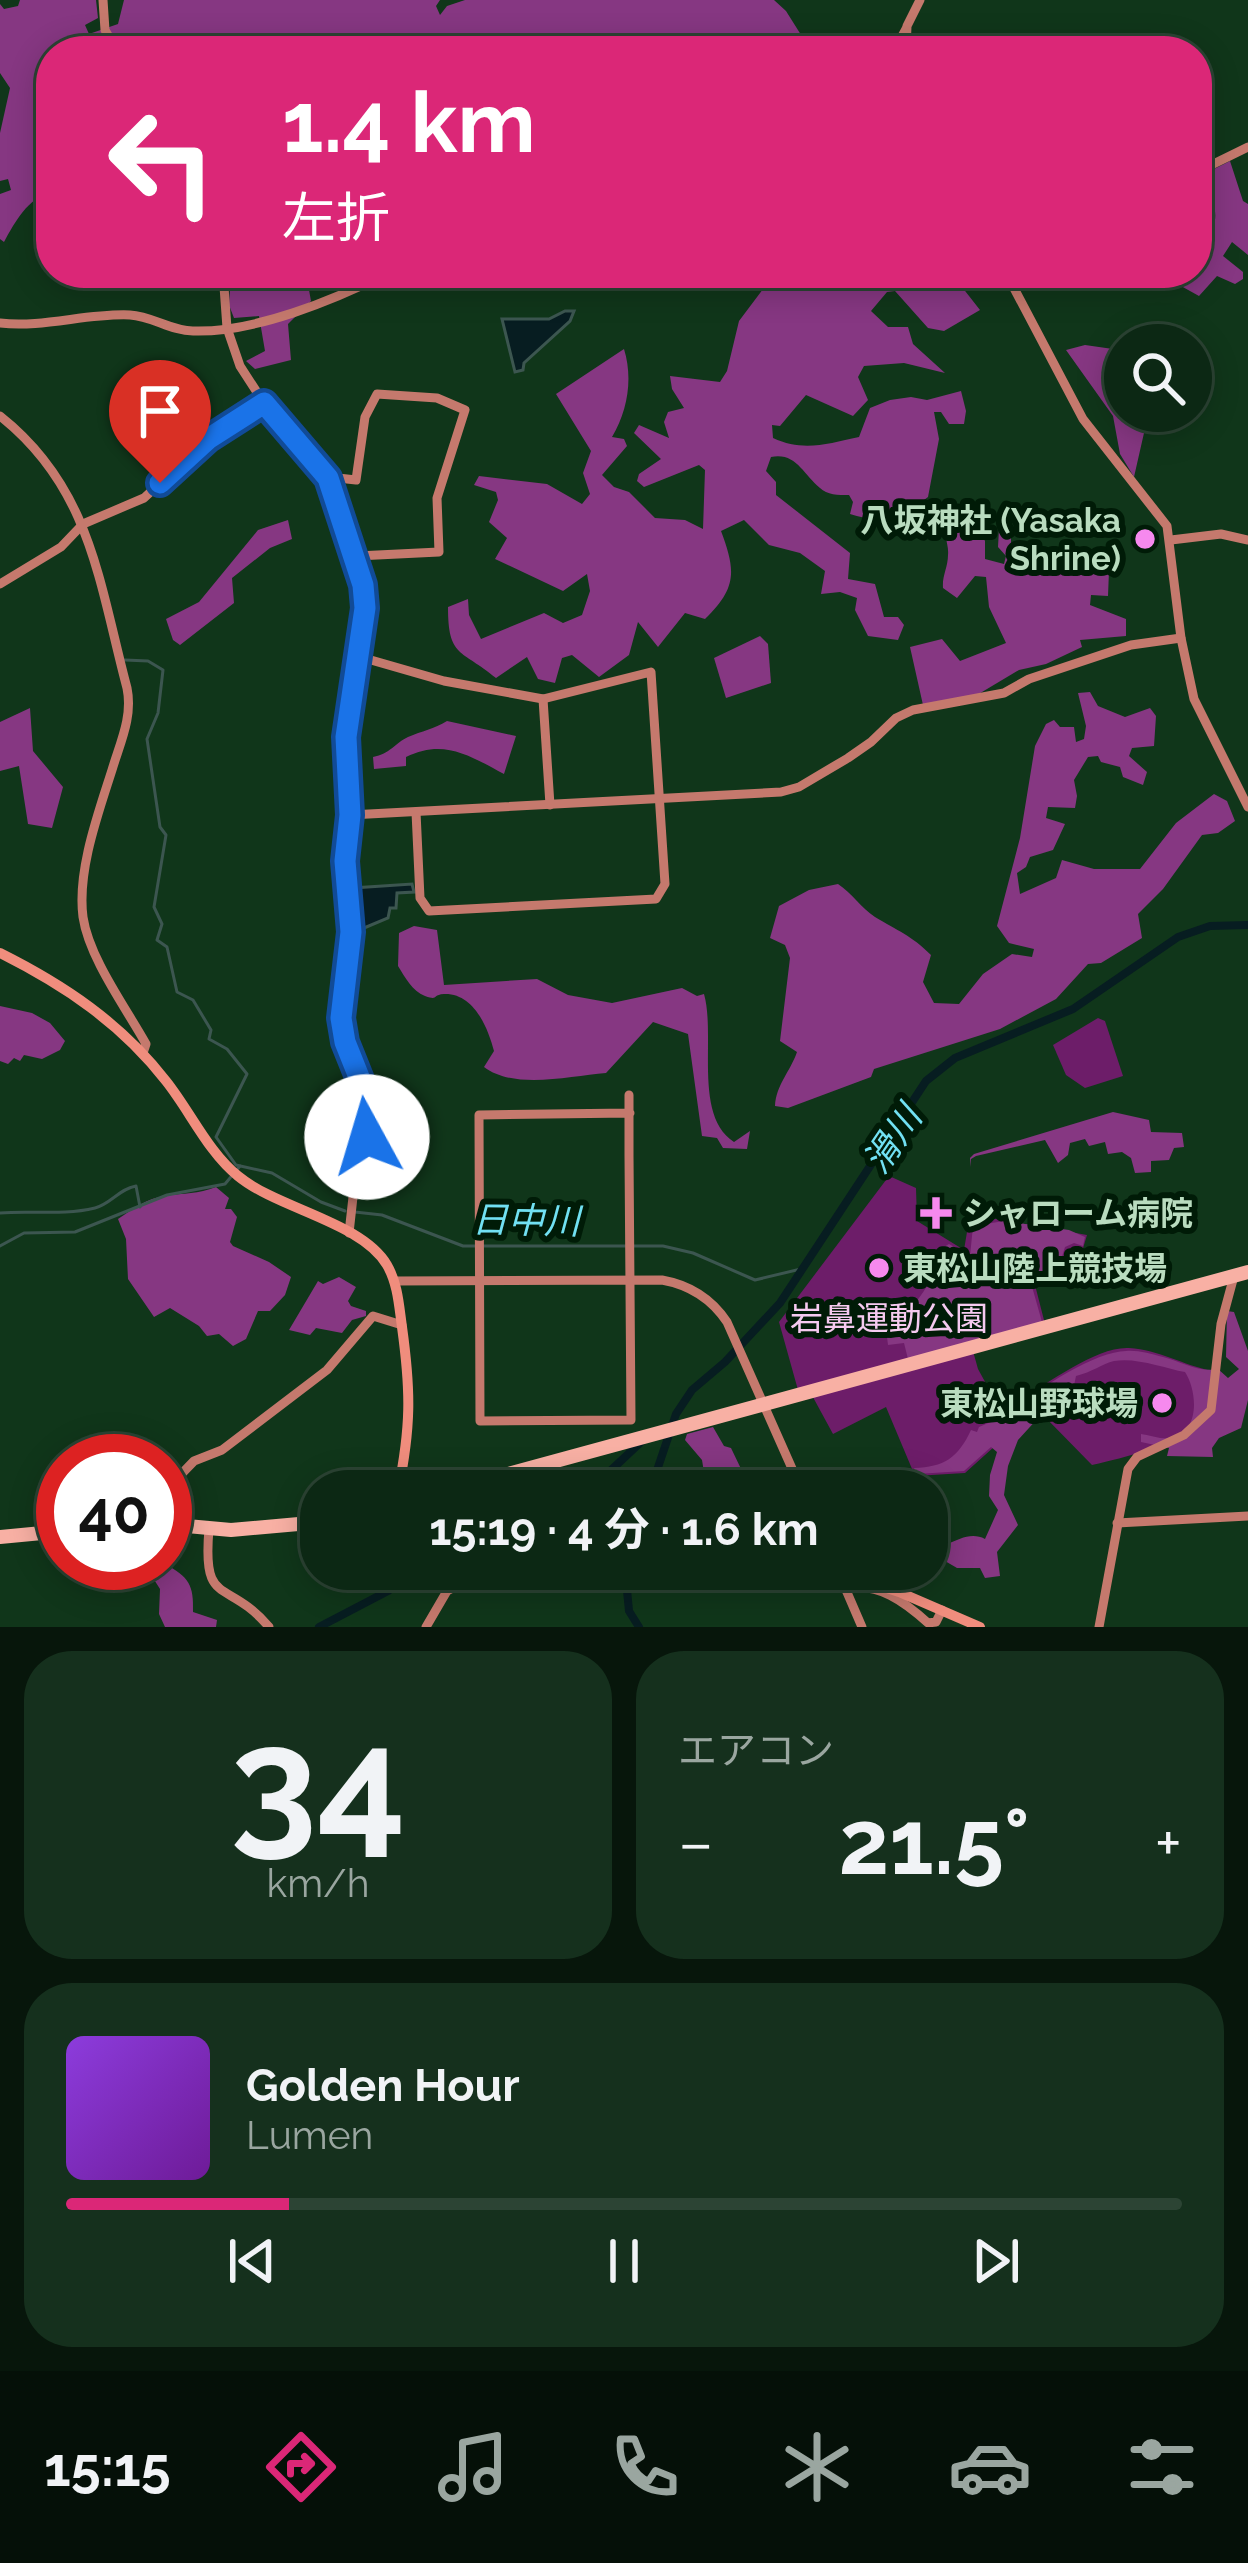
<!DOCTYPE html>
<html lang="ja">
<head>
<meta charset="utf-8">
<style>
  body { margin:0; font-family:Raleway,"Noto Sans JP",sans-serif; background:#15301d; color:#f1f3f6; height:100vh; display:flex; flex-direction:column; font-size:45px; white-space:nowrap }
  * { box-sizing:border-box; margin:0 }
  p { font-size:39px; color:#9aa6a0 }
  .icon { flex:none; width:66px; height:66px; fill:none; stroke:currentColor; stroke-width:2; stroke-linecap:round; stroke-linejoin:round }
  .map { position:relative; height:1627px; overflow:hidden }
  .side { display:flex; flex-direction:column; gap:24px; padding:24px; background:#07160b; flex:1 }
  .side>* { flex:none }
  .guide { position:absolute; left:36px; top:36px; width:1176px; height:252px; border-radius:48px; box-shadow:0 6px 30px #0003,0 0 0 3px #2c4434; background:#db2777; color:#fff; overflow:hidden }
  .controls { position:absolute; left:1104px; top:324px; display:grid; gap:24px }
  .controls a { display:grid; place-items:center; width:108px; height:108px; border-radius:50%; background:#0c2814; box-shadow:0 6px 30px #0003,0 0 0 3px #2c4434; font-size:60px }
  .speed { position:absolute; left:36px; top:1434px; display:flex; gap:24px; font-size:60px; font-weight:700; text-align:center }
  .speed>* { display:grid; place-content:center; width:156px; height:156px; border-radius:50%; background:#0c2814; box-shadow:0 6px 30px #0003,0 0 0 3px #2c4434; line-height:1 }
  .speed .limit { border:18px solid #d22; background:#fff; color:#111 }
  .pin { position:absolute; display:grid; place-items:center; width:102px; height:102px; color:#fff; margin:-123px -51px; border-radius:50% 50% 50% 0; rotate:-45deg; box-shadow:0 0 12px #0007 }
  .pin .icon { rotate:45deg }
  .me { position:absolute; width:132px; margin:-66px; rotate:354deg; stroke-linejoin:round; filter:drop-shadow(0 0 9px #0008) }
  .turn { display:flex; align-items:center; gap:42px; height:252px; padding:0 48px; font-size:54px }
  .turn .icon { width:156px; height:156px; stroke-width:2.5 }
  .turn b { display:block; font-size:84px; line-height:102px }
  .big { font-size:90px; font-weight:700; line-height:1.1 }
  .side .widget { flex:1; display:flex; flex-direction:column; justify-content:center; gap:18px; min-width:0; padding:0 42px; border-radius:48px; background:#15301d }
  .side .dial { align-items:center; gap:0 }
  .dial b { font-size:156px; line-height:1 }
  .song { display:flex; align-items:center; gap:36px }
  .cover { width:144px; height:144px; border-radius:18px; background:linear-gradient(135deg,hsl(270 70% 55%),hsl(280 70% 35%)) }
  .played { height:12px; border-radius:6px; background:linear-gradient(90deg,#db2777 20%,#2c4434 20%) }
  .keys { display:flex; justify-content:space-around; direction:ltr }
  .heat { display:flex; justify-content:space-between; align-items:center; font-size:66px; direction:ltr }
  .side .tiles { flex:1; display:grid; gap:24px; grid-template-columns:1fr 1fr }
  .widget:last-child { grid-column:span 2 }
  .trip { position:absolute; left:300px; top:1470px; width:648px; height:120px; border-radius:48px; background:#0c2814; box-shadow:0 6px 30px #0003,0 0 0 3px #2c4434; font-weight:700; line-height:120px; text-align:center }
  .dock { display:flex; height:192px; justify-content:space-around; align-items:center; background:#051008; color:#9aa6a0 }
  .dock .icon { width:84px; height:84px }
  .dock .active { color:#db2777 }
  .dock b { font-size:54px; color:#f1f3f6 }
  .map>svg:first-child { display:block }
  .green { fill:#6d1d69 }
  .forest { fill:#863782 }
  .water { fill:#071d21; stroke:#3c5650; stroke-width:3 }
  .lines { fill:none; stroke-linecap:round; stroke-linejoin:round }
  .stream { stroke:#3c5650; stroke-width:3 }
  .river { stroke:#071d21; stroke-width:8 }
  .secondary { stroke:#c5796d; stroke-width:9 }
  .primary { stroke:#f08d7d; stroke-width:10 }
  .highway { stroke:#f8b0a4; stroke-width:14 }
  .secondary-bridge { stroke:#c5796d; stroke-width:9 }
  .route-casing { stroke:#114b97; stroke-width:30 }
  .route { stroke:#1a73e8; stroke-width:21 }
  .poi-dot { fill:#f689ee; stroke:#001b07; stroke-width:4.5 }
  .labels { text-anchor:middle; stroke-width:12; stroke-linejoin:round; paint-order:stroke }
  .poi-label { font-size:33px; font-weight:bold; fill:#b9dcbf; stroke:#001b07; text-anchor:end }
  .park-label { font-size:33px; fill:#f5caf0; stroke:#001b07 }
  .water-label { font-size:36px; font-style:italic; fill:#71e1f3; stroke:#001b07 }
</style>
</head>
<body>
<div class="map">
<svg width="1248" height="1627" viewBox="0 0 1248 1627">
  <rect width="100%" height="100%" fill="#10361a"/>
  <g class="green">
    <path d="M1098,1018L1105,1021L1123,1076L1085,1088L1066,1075L1053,1045Z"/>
    <path d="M889,1176L916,1188L917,1221L964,1250L967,1232L964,1219H997L1087,1235L1075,1275L1035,1285L1045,1324L971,1344L978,1369L1000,1409C1036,1395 1091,1346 1129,1348C1159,1350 1183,1365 1212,1371C1211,1380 1213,1393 1210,1401C1196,1441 1128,1457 1092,1465L1045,1417L1038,1422L1016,1406L995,1446L965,1473L915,1476L886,1407L833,1434L808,1388L798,1390L779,1322Z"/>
  </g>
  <g class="forest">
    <path d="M20,0H96L98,18L85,25L89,34L118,24L124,0H440L436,6L440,15L447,6L465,0H774L786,11L808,46L825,38L835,51H755L750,44L738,51H51V192C28,198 15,222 4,242L0,239V194L11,190L8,179L0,181V133L10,88L0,73V4L4,9L18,6Z"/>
    <path d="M1230,161L1243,201L1248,204V255L1232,242L1223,256L1243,272V279L1235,284L1217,276L1199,296L1181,286L1189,273H1197C1197,226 1233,236 1204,182L1212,170Z"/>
    <path d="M231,273H310L307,279L311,301L288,324L291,360L255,369L246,361L265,351L259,316L234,318L229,305Z"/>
    <path d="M775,273H827L830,277L834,273H951L980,310L944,331L928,328L895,291L887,292L871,311L888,327H908L913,344L945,373L904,363L864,366L858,377L868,400L853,416L806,395L780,426L772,425L773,438C803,452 827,444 859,437L870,408L890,400L911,397L927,400L961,391L966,411L964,424H949L941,412H934L939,439L928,497C903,516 881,525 850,514L853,502L849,495C838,495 827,495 820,488C803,474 796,452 771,457L766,471L776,482V495L850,553L848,579L875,584L884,617H898L904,625L898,640L868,636L855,610L857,598L840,592L821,594L825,571L800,553L769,545L744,520L721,531C736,571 737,588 705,619L685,613L658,647L638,622L629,655L599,677L572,655L562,658L555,683L538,679L527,657L496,678C461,649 448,658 448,607L468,599L469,615L481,639L544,613L563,623L582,615L590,591L587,574L563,591L495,559L507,538L489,522L498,500L496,492L474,485L479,476L547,484L582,504L590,494L583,473L591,451L556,394L624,349C633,378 628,410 612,437L624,439L627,446L602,475L614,487L629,492L655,518L685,520L703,529L705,470L699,465L644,487L637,481L639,474L661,459L634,433L639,425L669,438L664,422L668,412L684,408L672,389L670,376L720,382L727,371L739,321Z"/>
    <path d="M1147,329L1162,345H1125V411H1149L1134,477L1120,454L1113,416L1066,350L1085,345L1113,349Z"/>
    <path d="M1000,511L1011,512V544L1026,553L1054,550L1076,574L1109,571L1108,596L1091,595L1090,605L1126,619V636L1080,640L1082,647L1046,664L1019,670L977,695L923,705L910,647L942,639L960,661L1006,643L989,607L986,577L975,576L957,598L943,588C942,576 948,567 948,555C949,544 944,541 948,531L974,521L985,541V559L1004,564L1006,556L998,547Z"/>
    <path d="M288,520L292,539L270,548L232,578L234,603L180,645L173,640L166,619L199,602L258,530Z"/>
    <path d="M760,636L768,644L771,683L726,698L714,658Z"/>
    <path d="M1090,692L1098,706L1125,717L1150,708L1156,716L1154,746L1132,748L1129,756L1147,772L1143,785L1123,777L1120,767L1101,762L1098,756L1088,757L1074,780L1077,796L1075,808L1048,807L1046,818L1065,824L1053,850L1030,857L1026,867L1017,873L1020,894L1056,878L1062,860L1094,869H1140L1176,823L1214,794L1227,801L1235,821L1218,833L1202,835L1163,889L1138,914L1142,938L1101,963L1088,964L1056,999L1000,1029L874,1069L871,1077L788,1108L775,1106C776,1085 790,1072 797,1052L780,1041L790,958L785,945L770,938L779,906L809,890L838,884C852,893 861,908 875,917C898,931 911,935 931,955L923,982L934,1003L959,1004L983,974L1012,954L1032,957L1034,949L1009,943L997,926L1020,838L1035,746L1046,724L1054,720L1060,727H1074L1076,742L1084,739L1086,726L1078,693Z"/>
    <path d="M30,708L33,751L63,787L52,828L28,824L19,766L0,771V722Z"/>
    <path d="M447,721L516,736L504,774C470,756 444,738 406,757V766L374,769L373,757C390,754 395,743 408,737C422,731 434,729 447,721Z"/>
    <path d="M414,926L437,930L444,985L537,979L568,995L612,1003L682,988L697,996L704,994C716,1036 693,1116 734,1142L750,1131L747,1149L723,1148L717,1138L702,1136L688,1034L653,1022L606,1073C570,1076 514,1090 484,1067L494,1051C488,1028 474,993 444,994C431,995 439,1001 425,996C412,991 405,977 398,966L399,933Z"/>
    <path d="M0,1006L32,1013L50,1023L65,1041L60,1050L42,1059L24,1055L20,1061L14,1058L8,1064L0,1061Z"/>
    <path d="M1113,1112L1149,1120L1151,1132L1182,1133L1184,1147L1174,1148L1169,1160L1151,1161V1172L1135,1173L1131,1158L1122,1152L1108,1154L1105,1142L1089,1146L1085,1139L1070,1143L1068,1155L1058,1163L1045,1140L976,1156L971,1159V1167L970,1158L974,1154Z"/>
    <path d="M216,1187L229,1198L225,1209H231L237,1217L230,1242L233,1246L269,1262L291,1277L285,1295L270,1311H258L246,1339L233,1346L219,1334L207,1336L199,1326L170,1308L154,1317L128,1279L126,1239L118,1219C133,1209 147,1198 165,1196C184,1193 198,1194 216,1187Z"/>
    <path d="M1004,1221L1069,1230L1085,1237L1083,1246L1074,1243L1065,1247L1056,1276L1031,1283L1042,1322L908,1359L904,1343L888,1345L886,1329C911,1314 937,1280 939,1250L949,1244L970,1256L973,1226Z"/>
    <path d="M339,1277L356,1287L348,1301L351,1306L366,1311V1316L352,1320L342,1333L316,1328L310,1335L289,1330L318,1281L323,1284Z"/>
    <path d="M1227,1311L1234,1312L1248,1351V1400L1241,1428L1219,1438L1212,1448L1213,1457L1167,1456L1169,1448L1141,1442V1434C1149,1435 1163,1440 1171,1438C1201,1432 1197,1390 1185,1372C1164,1368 1136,1357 1114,1361C1102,1364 1092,1372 1076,1376L1071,1400L1039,1417L1018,1440L1008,1466L1004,1495L1018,1525L997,1552L1000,1576L985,1578L980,1568H957L945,1561L948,1544C959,1539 972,1532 985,1539L998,1510L989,1496L990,1475L997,1452L991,1447L964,1471L917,1474L914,1468C944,1467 958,1458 971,1430L977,1432L979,1427L1002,1417L1001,1412L1014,1405L1017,1408C1038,1388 1097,1351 1126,1351C1138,1350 1151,1354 1163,1357C1182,1362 1200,1373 1218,1369L1228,1378L1239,1369L1226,1357Z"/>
    <path d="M713,1427L724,1446L731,1448L743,1473L752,1472L757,1485L749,1491H707L702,1460L685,1440L687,1434Z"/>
    <path d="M165,1564C189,1577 194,1585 193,1612L217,1620L216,1627H165L159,1614L160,1589L153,1578L158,1565Z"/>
  </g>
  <g class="water">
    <path d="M565,311H574L570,321L524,363L523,370L515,372L502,319H549Z"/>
    <path d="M412,884L414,892L397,893L396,908H390L388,918L364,928L357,925L353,888Z"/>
  </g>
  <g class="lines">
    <g class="stream">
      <path d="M125,660L148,661L163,670L158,713L147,739L160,827L166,835L154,907L162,924L157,940L167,947L177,992L193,1000L211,1030L209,1039L227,1049L247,1074L216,1137L236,1165L272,1173L321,1202L345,1211"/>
      <path d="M355,1212L382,1215L463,1246H663L693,1253L755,1280L805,1268"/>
      <path d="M0,1213C32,1210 62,1216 95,1208C111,1204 119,1189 136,1186L140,1207"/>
      <path d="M0,1246L24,1233L75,1232L167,1195L225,1184L240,1166"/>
    </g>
    <g class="river">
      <path d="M573,1491L608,1473L642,1441"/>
      <path d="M650,1491L676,1414L692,1390L725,1362L780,1303L926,1081L955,1058L1073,1009L1178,937L1210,926L1248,925"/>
      <path d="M625,1569L629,1611L639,1627"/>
      <path d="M319,1627L388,1591L416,1569"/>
    </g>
    <g class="secondary">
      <path d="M103,0L105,30L117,51"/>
      <path d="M894,51L906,29"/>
      <path d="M906,51L907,26L920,0"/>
      <path d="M1197,172L1248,147"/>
      <path d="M223,273L227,328L240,366L264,403L329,477L363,585L365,608L346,737L350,815L345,861L351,932L341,1018L345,1043L364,1087L370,1118L355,1179L349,1233"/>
      <path d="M1006,273L1083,419L1167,526L1181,638L1194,699L1248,807"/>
      <path d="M0,323C43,328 87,313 130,315C152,316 171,331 193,331C254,333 334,300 388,273"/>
      <path d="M0,416C91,488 99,583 127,688C133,717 120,743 112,770C98,814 77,871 83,917C89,958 126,1008 146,1044L143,1053"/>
      <path d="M329,477L356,480L365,417L377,394L437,398L465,410L437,498L439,552L357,556"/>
      <path d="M1171,540L1221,534L1248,540"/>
      <path d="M0,584L61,547L83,524L144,498L208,439L264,403"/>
      <path d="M357,656L444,681L543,699L651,672L665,884L656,899L429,911L420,898L416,812"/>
      <path d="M543,699L550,805"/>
      <path d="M350,815L781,792L799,787L848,758L871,742L896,718L913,710L1004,693L1029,679L1131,645L1181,638"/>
      <path d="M629,1095V1155L631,1420L480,1421L479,1115L630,1113"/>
      <path d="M395,1281L662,1280C690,1285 711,1298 727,1322L802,1491"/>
      <path d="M165,1491L194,1461L222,1450L327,1370L373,1316L402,1325"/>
      <path d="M1117,1523L1248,1516"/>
      <path d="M209,1529C202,1609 227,1577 269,1627"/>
      <path d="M840,1576L862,1627"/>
      <path d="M846,1589C877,1581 906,1603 928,1623L936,1622L942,1610"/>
      <path d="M426,1627L447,1591L469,1579L472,1572"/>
      <path d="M1099,1627L1128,1469L1137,1457L1184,1435L1211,1410L1221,1324L1234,1276"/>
    </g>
    <g class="primary">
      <path d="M0,953C64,985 121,1023 166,1081C190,1111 208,1152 238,1176C278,1209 362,1222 387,1265C398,1284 399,1306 402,1327C411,1392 411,1427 398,1491"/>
      <path d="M460,1569L485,1572L556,1569"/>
      <path d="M829,1569L899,1592L980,1627"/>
    </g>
    <g class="highway">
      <path d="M446,1491L1248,1272"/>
      <path d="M165,1524L231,1530L321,1522"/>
      <path d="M0,1537L63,1531"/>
    </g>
    <path class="secondary-bridge" d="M837,1569L840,1576"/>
  </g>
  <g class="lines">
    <g class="route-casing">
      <path id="route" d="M160,483L208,439L264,403L328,478L363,585L365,608L346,737L350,815L345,861L351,932L341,1018L345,1042L367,1097V1137"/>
    </g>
    <use href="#route" class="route"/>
  </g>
  <g class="poi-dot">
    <circle cx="1145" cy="539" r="12"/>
    <path d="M930 1195h12v12h12v12h-12v12h-12v-12h-12v-12h12z"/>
    <circle cx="879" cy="1268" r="12"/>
    <circle cx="1162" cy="1403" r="12"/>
  </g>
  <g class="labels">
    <g class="poi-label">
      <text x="1121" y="532">八坂神社 (Yasaka<tspan x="1121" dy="38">Shrine)</tspan></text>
      <text x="963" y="1225" text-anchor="start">シャローム病院</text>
      <text x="903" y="1280" text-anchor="start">東松山陸上競技場</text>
      <text x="1138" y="1415">東松山野球場</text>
    </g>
    <g class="park-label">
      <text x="889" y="1330">岩鼻運動公園</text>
    </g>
    <g class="water-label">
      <text transform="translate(892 1139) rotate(-56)" y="13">滑川</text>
      <text transform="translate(526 1220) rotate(1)" y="13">日中川</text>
    </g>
  </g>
</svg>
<div class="controls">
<a><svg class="icon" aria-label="search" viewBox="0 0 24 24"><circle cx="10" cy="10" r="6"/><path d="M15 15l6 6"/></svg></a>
</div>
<div class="speed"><div class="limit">40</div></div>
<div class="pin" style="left:160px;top:483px;background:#d93025"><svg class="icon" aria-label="arrive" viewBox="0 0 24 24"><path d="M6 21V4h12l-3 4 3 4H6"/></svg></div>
<svg class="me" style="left:367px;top:1137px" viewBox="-20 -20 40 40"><circle r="19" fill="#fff"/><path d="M0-13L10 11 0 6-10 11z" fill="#1a73e8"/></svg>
<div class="trip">15:19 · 4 分 · 1.6 km</div>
<div class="guide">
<div class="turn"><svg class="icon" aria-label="left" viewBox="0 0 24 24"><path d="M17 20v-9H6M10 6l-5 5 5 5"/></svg><div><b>1.4 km</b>左折</div></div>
</div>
</div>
<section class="side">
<div class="tiles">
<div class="widget dial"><b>34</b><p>km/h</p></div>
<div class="widget"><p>エアコン</p>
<div class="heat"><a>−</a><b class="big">21.5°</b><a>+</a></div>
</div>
<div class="widget">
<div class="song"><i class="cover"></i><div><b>Golden Hour</b><p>Lumen</p></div></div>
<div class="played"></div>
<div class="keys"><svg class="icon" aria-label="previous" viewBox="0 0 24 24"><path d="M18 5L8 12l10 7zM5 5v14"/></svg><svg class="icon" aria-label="pause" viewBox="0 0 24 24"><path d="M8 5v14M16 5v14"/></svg><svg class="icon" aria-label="next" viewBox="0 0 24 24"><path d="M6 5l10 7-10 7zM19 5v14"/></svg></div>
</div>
</div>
</section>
<nav class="dock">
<b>15:15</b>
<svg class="icon active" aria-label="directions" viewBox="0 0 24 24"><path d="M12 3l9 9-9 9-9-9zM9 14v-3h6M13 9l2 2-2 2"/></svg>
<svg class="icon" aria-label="music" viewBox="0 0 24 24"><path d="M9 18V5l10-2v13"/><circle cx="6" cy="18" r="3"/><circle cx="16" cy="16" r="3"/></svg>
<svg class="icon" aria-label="phone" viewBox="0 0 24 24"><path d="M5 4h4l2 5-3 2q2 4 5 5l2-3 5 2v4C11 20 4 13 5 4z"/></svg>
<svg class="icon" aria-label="climate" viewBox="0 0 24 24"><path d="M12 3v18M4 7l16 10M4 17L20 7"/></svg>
<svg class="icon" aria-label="car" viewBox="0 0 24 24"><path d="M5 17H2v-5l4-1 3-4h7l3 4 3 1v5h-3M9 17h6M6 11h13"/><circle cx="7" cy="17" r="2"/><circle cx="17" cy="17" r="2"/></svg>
<svg class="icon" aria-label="filters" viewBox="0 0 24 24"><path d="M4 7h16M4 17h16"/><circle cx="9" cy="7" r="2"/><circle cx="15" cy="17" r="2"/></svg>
</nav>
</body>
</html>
